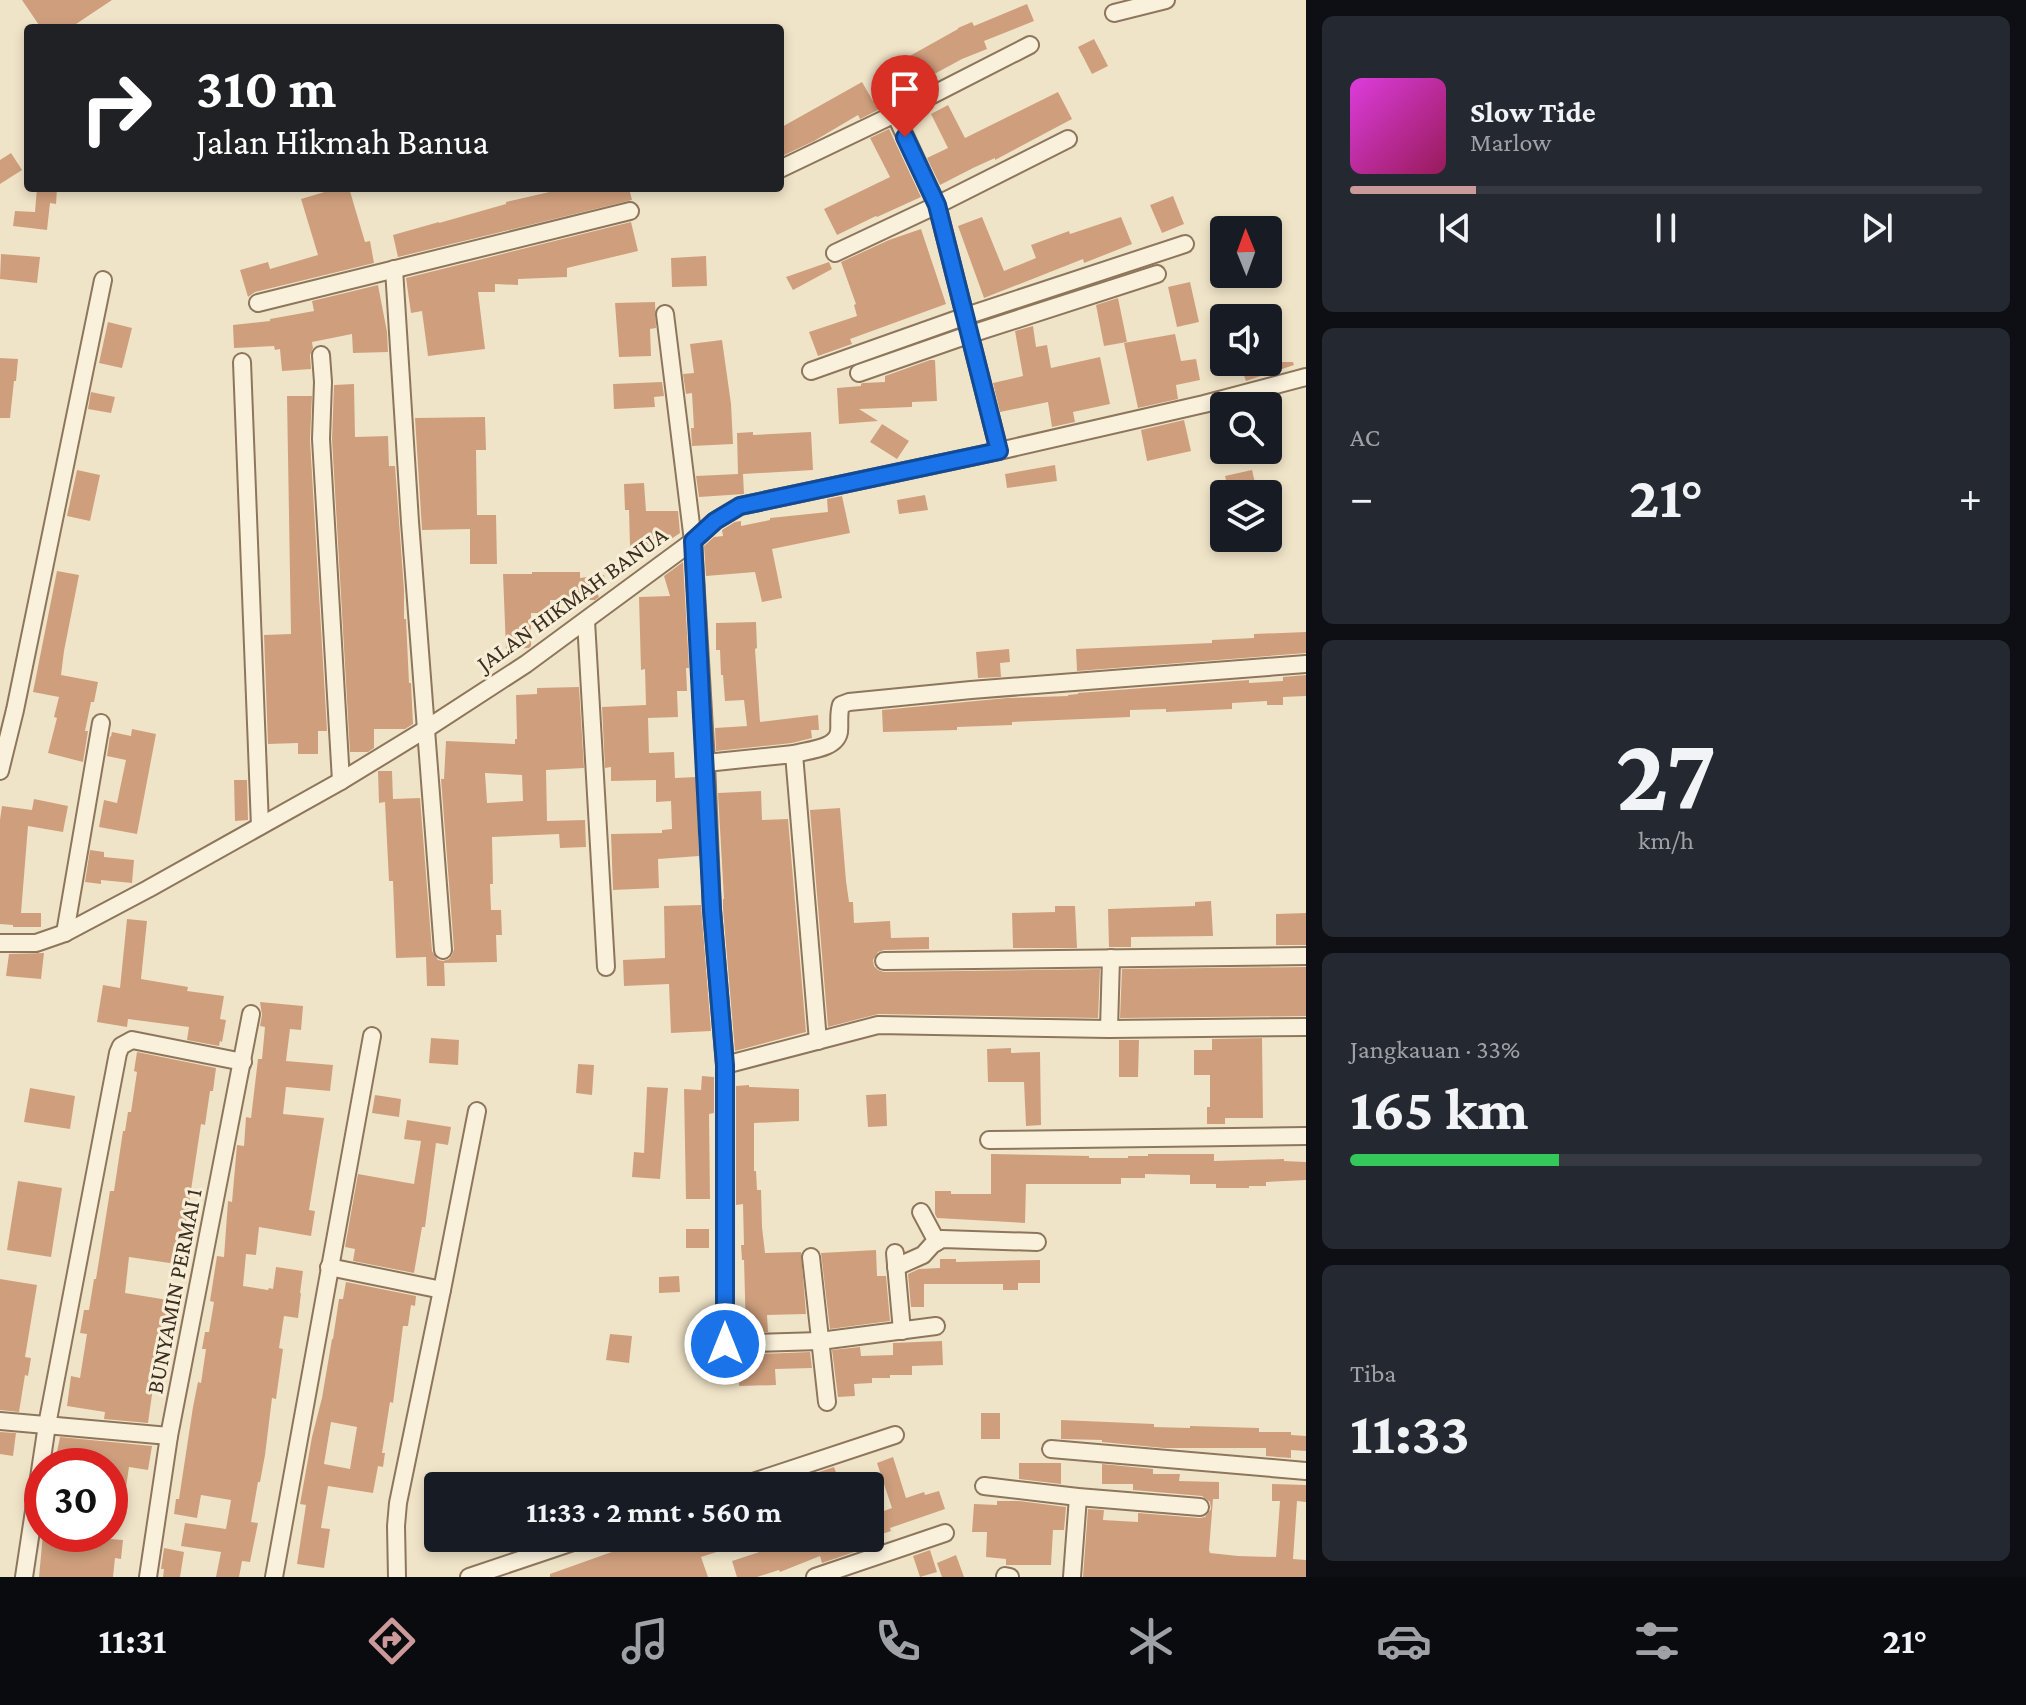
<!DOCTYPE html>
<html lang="id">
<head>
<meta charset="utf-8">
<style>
  body { margin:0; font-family:"Crimson Pro",serif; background:#242831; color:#f1f3f6; height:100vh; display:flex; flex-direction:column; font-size:30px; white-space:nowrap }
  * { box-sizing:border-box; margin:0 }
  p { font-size:26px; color:#9ea1a6 }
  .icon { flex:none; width:44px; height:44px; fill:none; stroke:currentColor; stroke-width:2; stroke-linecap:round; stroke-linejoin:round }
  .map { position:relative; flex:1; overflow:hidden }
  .details { display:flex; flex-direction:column; gap:16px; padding:16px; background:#0d0f14; width:720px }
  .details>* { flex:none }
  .banner { position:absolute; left:24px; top:24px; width:760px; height:168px; border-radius:8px; box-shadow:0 4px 12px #0003; background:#202124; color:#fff; overflow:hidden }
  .needle { width:52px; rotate:359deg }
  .controls { position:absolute; left:1210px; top:216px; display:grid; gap:16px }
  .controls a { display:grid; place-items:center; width:72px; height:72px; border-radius:8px; background:#171b24; box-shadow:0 4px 12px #0003; font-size:40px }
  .speed { position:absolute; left:24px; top:1448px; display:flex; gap:16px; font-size:40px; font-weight:700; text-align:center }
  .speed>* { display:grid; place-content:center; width:104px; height:104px; border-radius:50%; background:#171b24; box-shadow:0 4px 12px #0003; line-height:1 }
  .speed .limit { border:12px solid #d22; background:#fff; color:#111 }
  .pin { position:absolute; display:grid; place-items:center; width:68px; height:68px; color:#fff; margin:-82px -34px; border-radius:50% 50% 50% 0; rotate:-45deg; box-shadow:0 0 8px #0007 }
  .pin .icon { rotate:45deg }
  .me { position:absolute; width:88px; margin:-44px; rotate:0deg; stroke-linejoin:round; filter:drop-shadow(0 0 6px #0008) }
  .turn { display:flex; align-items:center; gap:28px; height:168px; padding:0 40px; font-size:36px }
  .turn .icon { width:104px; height:104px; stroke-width:2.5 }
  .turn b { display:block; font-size:56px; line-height:68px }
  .big { font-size:60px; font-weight:700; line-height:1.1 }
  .details .card { flex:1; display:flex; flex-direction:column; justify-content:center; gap:12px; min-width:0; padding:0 28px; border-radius:12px; background:#242831 }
  .details .dial { align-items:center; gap:0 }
  .dial b { font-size:104px; line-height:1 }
  .song { display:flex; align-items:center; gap:24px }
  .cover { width:96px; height:96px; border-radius:12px; background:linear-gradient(135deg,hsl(300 70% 55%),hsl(330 70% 35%)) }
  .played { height:8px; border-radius:4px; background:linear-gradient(90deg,#cc999b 20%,#363941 20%) }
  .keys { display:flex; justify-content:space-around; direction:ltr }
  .heat { display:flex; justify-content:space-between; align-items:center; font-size:44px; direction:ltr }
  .charge { height:12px; border-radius:6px; background:linear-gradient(90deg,#34c759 33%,#363941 0) }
  .trip { position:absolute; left:424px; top:1472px; width:460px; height:80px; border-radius:8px; background:#171b24; box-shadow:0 4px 12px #0003; font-weight:700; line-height:80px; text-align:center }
  .dock { display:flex; height:128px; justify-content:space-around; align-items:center; background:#090b0e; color:#9ea1a6 }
  .dock .icon { width:56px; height:56px }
  .dock .on { color:#cc999b }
  .dock b { font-size:36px; color:#f1f3f6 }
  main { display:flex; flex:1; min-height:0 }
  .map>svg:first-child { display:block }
  .building { fill:#cf9f7d; fill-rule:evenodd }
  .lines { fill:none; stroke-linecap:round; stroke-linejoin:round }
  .street-casing { stroke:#8d765c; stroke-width:20 }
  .street { stroke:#faf1dc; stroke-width:16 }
  .route-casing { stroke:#114b97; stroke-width:20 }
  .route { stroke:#1a73e8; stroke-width:14 }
  .labels { text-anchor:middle; stroke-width:6; stroke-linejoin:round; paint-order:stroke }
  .street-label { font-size:24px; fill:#3d2e20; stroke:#f7eed8 }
</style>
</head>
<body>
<main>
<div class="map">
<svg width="1306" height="1577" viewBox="0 0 1306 1577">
  <rect width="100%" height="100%" fill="#f0e4c8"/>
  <g class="building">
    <path d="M22,0H112L70,28H41Z"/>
    <path d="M1027,4L1034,21L984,41L987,49L962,59L903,91L890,67L958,29V28L972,22L974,26Z"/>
    <path d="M1094,39L1108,66L1092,74L1078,47Z"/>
    <path d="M862,82L878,110L860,119L858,115L814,141L780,157V128Z"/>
    <path d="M1058,92L1072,119L995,160V158L973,168L940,185L927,158L948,148L931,114L948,105L965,138Z"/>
    <path d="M889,129L921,197L877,217L876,216L837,235L824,209L890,177L870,138Z"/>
    <path d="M11,153L22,170L0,184V160Z"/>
    <path d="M37,188H57L56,204L50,203L47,230L13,226L15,211L35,212Z"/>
    <path d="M338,188H349L365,242L370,241L374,263L255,292L248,297L240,270L268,262L270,269L318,255L301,199Z"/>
    <path d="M567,188H629L632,200L398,257L393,235L439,222V223L506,204V202Z"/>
    <path d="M1173,196L1184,224L1162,233L1150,205Z"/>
    <path d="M982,217L1004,271L1036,258L1031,245L1069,231L1070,234L1121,217L1132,244L1084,263L1083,259L984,298L958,226Z"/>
    <path d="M631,222L638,251L567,268V277L518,279V285L495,284V292H478L485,349L428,356L422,311L411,313L406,278Z"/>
    <path d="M921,229L946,304L850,339L852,344L818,356L809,332L857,316L854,305L856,304L841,262L889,240Z"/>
    <path d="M1,254L40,257L37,283L0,279Z"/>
    <path d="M706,256L707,286L672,287L671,258Z"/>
    <path d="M829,262L832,269L793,290L786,277Z"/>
    <path d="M1190,282L1199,322L1177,327L1168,287Z"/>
    <path d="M378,285L387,332L388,352L353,353L352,334L312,342L313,348L310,355L311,369L282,371L280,349L275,350L274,346L234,348L233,325L270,321V319L314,311L312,301Z"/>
    <path d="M1118,298L1127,342L1104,346L1096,305Z"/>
    <path d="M655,302L656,328L650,329L651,356L619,357L615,303Z"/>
    <path d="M108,322L132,328L122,368L99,363Z"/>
    <path d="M1033,326L1036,347L1047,345L1051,368L1100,357L1110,404L1073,412L1075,422L1052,427L1048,402L1000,412L993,383L1023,376L1015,331Z"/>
    <path d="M1175,334L1181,361L1196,359L1200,380L1176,385L1178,399L1138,408L1124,343Z"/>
    <path d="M722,340L731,404L733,444L692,446L691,428H694L692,393L686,394L683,374L694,373L690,344Z"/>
    <path d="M0,358L18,359L16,381H14L10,418H0Z"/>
    <path d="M930,360H935L937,401L912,402V407L859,409L878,421L839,424L837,388L861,386V384L863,383L885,382V376Z"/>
    <path d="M1239,362H1293L1294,365L1246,381Z"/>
    <path d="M662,382L664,396L654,397L655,407L614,409L613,384Z"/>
    <path d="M354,384L355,437L388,436L389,466H395L404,590V619H406L409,683H411L413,724L405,729H374V748L368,752H350L332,439L334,385Z"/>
    <path d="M91,392L115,397L111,413L88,409Z"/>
    <path d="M287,396H312L310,440L327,731H318V754H298V743L268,744L264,635L291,634Z"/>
    <path d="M485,417L486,450H476L477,515H496L497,564H470V529L422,530L415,418Z"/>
    <path d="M1184,420L1191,451L1147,461L1141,430Z"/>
    <path d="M882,424L909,441L897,459L870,442Z"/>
    <path d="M753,432V435L811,432L813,470L743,474L744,494L699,497L696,476L738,474L737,433Z"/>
    <path d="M1055,465L1057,481L1007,488L1005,474Z"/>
    <path d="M77,470L100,475L90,521L67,516Z"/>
    <path d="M1252,470L1256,487L1229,493L1225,476Z"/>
    <path d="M644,483L646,511H678L680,533L664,544L630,546L629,510H625L624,484Z"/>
    <path d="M925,495L928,510L899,514L897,500Z"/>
    <path d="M842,496L850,533L772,549L782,598L762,602L755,572L706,576L704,546L714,537L723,536L722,530L735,522L741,521V526L770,520V518L828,512L827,499Z"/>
    <path d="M683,562L689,668H686L687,691H677L678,717L648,718L649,753L674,752L675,778L696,777L699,856L658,859L659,888L613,890L611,834L662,833V830L672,829L671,801L656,802V780L611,781V767L605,768L602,707L646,705L645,669L641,670L639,597L670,596L664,576Z"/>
    <path d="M57,571L79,575L64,651L61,675L98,682L94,702H91L85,731H88L83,762L48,753L57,718L54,717L59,697L33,692Z"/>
    <path d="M532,572H580V578L604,575L606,586L597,593L599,597L595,600H550V613H531V646L529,648L506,649L503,574H532Z"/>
    <path d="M756,622L757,648L755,649L760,722L818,715L819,730H811L812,738L792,743L716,751L715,728L747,726L744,700L725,701L723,675H721L720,650H716V623Z"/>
    <path d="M1306,632V653L1077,671L1076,649L1212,643V640L1254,638V634Z"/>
    <path d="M1009,649L1010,662L1000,663L1001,677L978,678L976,652Z"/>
    <path d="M1306,675V696L1283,697V705H1267V701L1232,703V709L1166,712V709L1130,710V717L1012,722V725L957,727V730L883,732L882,710L1007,698L1068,696V695L1078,694V693L1249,680V683L1283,681V677Z"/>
    <path d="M579,687L584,768L546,770L547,821L585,820L586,847L560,848L559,834L492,837L493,884H490L491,910H501L502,935H496L497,962L444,963L445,986H427L426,957L396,958L393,881H389L385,802L379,803L378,771H392L393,799L420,798L432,951L438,960L443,961L449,959L452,955L454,949L441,779H444L446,741L515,744V739H517L516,695L537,694V688ZM485,773L522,775L523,801L487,803Z"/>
    <path d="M132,729L156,734L137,834L99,827L104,800L117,803L126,760L107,756L110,736L111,737L112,732L131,736Z"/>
    <path d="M234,780H247L248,820L235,821Z"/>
    <path d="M761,791L762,820L788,819L806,1032L735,1051L723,909V899H724L718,793Z"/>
    <path d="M34,799L68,806L63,832L28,826L21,913H41V927H13V925L0,924V820L2,806L32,810Z"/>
    <path d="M840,808L846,881L849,902H853L854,923L890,921L891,938L929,937V949L884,950L878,952L873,960L874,966L878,970L884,972L1100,969L1098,1018L878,1014L828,1027L810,810Z"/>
    <path d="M90,850L104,852V857L134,860L132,883L101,880V884L85,882Z"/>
    <path d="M1211,901L1213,936L1131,937V947H1109L1108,909L1195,906V902Z"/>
    <path d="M701,905L711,1031L671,1033L669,984L624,986L623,960L665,958L664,906Z"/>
    <path d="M1055,906H1075L1077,948H1013L1012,913L1055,912Z"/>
    <path d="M1306,913V945H1276V914Z"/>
    <path d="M127,919L147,921L141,979L188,987L187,991L224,996L220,1019L226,1020L222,1042L220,1041L219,1046L187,1040L189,1027L128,1019L127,1027L97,1022L103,985L120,988Z"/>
    <path d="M44,953L41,979L6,976L9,954Z"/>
    <path d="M1306,967V1016L1120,1018L1122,969Z"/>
    <path d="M260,1002L303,1006L301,1030L290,1029L286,1061L333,1065L330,1091L286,1087L283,1114L324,1118L309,1210L315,1211L311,1236L259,1227L256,1255L246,1254L243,1286L268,1290L269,1288L273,1289L276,1267L303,1271L300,1293H301L298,1318L284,1316L279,1348L283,1349L276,1399L272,1398L265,1455L260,1482H258L251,1522L258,1523L250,1562L242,1561L239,1577H216L221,1552L181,1546L185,1523L226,1529L231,1500L201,1495L197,1518L174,1514L176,1499H179L193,1407L198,1382L201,1383L206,1349H202L205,1332H209L214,1302L210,1301L217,1256L224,1257L228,1201L232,1202L237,1145L244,1146L246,1117L251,1118L258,1059H262L265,1027L260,1026L262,1015Z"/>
    <path d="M431,1038L459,1040L458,1065L429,1063Z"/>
    <path d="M1262,1038L1263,1118H1225V1124H1207V1107H1210V1075H1194V1050H1212V1039Z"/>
    <path d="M1119,1040H1139L1138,1077H1119Z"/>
    <path d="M1011,1048V1053L1040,1052L1041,1125L1026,1126L1024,1082H988L987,1049Z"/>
    <path d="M137,1052L216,1068L213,1091H210L205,1125L201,1124L185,1230H182L176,1264L129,1257L125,1293L174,1301L170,1324L162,1323L148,1423L104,1419L105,1412L67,1406L71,1376L80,1378L87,1334L80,1333L84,1310H89L94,1279H96L110,1191H114L123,1131H125L128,1112H131L137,1072L134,1071Z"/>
    <path d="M578,1064L594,1065L592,1095L576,1093Z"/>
    <path d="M702,1076L714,1077V1113L709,1114L710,1199H686L684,1089L701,1090Z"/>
    <path d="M749,1085V1087L799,1089V1121L754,1123V1171H756L757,1190H761L762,1227L765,1253L801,1252L806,1314L767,1315L768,1332H746L744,1260H742L741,1245H744L743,1204L736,1205V1086Z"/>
    <path d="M647,1087L668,1088L660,1179L632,1177L634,1152L644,1153Z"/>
    <path d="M30,1088L75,1096L70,1129L24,1122Z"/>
    <path d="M886,1094L887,1126L868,1127L866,1095Z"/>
    <path d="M375,1095L401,1099L399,1117L372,1113Z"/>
    <path d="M407,1120L451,1127L448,1145L436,1143L425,1227H422L414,1273L353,1261L355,1249L345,1247L358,1174L414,1184L421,1141L404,1139Z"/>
    <path d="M991,1154L1089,1156V1158H1128V1156H1148V1154H1214V1161L1284,1159V1161L1306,1162V1180L1266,1182V1186H1249V1188H1216V1184H1190V1175L1145,1174V1178H1121V1184H1026L1025,1223L937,1218L935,1214V1191H951V1194H991Z"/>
    <path d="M18,1181L62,1188L51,1257L7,1250Z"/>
    <rect x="686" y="1229" width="23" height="19"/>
    <path d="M876,1250L877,1276H886L890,1321L830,1329L821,1253Z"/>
    <path d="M940,1259H956V1262L1040,1260V1283H1018V1290H1003V1284H924V1307H911L908,1274L919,1269L940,1268Z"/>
    <path d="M679,1276L680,1292L659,1293V1277Z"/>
    <path d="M0,1279L37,1285L25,1357L31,1358L28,1376L25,1375L19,1412L0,1410Z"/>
    <path d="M346,1282L416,1296L415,1306L411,1305L408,1326H403L393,1403L390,1402L382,1453H385L383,1467L378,1466L373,1493L328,1486L321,1528L330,1529L324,1568L297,1564L306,1505L300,1504L312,1437L322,1398L332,1339H333L339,1299H343ZM331,1422L357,1427L350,1469L324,1464Z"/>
    <path d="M610,1334L632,1336L629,1363L606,1360Z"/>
    <path d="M942,1341L943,1365L912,1366V1375H890V1378H872V1383L854,1384L855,1396L838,1397L832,1350L860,1347L861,1356L893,1355V1343Z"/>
    <path d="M810,1352L812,1368L775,1369L776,1385L739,1386L738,1355Z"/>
    <rect x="981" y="1413" width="19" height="26"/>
    <path d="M1061,1420L1154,1424V1427L1190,1428V1426L1259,1428V1432H1291V1435L1306,1436V1451L1291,1450V1458L1277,1457L1266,1456V1448H1164L1102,1442V1440L1061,1439Z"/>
    <path d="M0,1432L16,1433L13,1456L0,1454Z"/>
    <path d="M60,1437L152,1446L148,1470L129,1467L124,1501L110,1499V1466H62L64,1453L57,1452Z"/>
    <path d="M893,1457L906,1498L924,1492L925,1495L939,1491L945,1509L890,1528L891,1531L870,1538V1516L892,1508L877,1463Z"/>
    <path d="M1019,1463H1061V1484L1019,1479Z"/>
    <path d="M1102,1464L1153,1469V1474H1180L1179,1481L1219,1482V1499H1213L1209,1550L1210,1553L1238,1556L1276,1557L1280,1501H1272V1484L1306,1485V1502L1297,1501L1293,1559L1306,1560V1577H1083L1088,1509L1104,1510L1103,1520L1138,1522V1513L1200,1518L1205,1517L1211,1509L1210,1502L1202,1496L1133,1490V1484H1102Z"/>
    <path d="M834,1467L841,1486H820L816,1473Z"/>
    <path d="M997,1501H1019L1066,1507L1064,1530H1053L1051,1565H1006V1559L986,1557L987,1532H972L974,1504L997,1505Z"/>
    <path d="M43,1534L123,1540L121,1559L115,1558L113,1577H39Z"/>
    <path d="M651,1538H750L751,1541L701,1557L708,1577H550V1574Z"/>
    <path d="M768,1538H789L791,1545L812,1538H859L863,1549L822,1563L820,1556L780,1572L779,1570L757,1577H737L732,1561L772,1548Z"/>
    <path d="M164,1548L184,1552L180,1577H163L164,1569H161Z"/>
    <path d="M930,1550L937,1572L920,1577L913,1556Z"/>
    <path d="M956,1555L964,1577H942L937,1563Z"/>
  </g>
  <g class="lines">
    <g class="street-casing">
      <g id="street">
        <path d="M1114,13L1166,0"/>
        <path d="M895,114L937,205L999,451"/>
        <path d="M780,169L895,114L1030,45"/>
        <path d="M835,253L937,205L1068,139"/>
        <path d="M394,269L410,522L443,950"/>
        <path d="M258,303L630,211"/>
        <path d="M665,314L693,541L706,763L712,910L725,1065V1372"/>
        <path d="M321,355L323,382L321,439L341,781"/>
        <path d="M242,362L260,826"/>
        <path d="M811,371L966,316L1185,244"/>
        <path d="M859,373L971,334L1157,274"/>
        <path d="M586,621L606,967"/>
        <path d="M794,754C808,750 836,749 839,732C840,723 838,714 841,705L849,702L971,690L1306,664"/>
        <path d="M706,763L794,754L818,1041"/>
        <path d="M0,771L15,710L103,280"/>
        <path d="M65,933L101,723"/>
        <path d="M0,943H36L65,933L148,889L341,781L426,729L526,664L693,541L715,521L740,506L999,451L1204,404L1306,377"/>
        <path d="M884,961L1306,956"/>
        <path d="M1109,1029L1111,958"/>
        <path d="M725,1065L878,1025L1109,1029L1306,1027"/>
        <path d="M989,1140L1306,1136"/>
        <path d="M921,1212L937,1242"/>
        <path d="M895,1253L902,1331"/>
        <path d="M811,1257L827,1402"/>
        <path d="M329,1267L442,1290"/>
        <path d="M896,1267L923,1255L932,1245L942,1239L1037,1242"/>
        <path d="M725,1344L820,1341L936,1326"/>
        <path d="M0,1421L169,1436"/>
        <path d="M1051,1449L1306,1471"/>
        <path d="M741,1486L895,1435"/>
        <path d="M984,1486L1078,1497L1200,1507"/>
        <path d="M1005,1576L1010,1577"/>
        <path d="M24,1577L47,1425L118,1053L121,1046L132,1040L243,1062"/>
        <path d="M148,1577L169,1436L251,1014"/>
        <path d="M274,1577L372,1036"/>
        <path d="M397,1577L396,1526L398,1503L442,1290L477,1111"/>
        <path d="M469,1577L585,1538"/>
        <path d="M815,1577L945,1533"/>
        <path d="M1072,1577L1078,1497"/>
      </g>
    </g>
    <use href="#street" class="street"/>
  </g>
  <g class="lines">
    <g class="route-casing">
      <path id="route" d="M725,1344V1065L712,910L693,541L715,521L740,506L999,451L937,205L905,137"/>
    </g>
    <use href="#route" class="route"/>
  </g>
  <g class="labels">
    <g class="street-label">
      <text transform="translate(572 599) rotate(-36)" y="8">JALAN HIKMAH BANUA</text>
      <text transform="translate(174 1291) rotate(-79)" y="8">BUNYAMIN PERMAI 1</text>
    </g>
  </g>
</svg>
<div class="controls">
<a><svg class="needle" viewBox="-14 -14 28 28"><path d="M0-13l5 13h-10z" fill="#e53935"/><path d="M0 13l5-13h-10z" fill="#9ea1a6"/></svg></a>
<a><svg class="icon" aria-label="sound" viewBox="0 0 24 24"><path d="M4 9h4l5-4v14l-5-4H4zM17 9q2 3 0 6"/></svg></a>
<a><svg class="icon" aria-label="search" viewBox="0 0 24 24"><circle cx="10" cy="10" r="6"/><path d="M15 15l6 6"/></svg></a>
<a><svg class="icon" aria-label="layers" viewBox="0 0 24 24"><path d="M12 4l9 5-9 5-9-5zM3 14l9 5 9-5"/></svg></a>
</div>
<div class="speed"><div class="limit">30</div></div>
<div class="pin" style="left:905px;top:137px;background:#d93025"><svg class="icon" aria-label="arrive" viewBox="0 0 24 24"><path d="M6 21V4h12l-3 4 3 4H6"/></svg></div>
<svg class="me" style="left:725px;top:1344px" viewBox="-20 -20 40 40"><circle r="17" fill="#1a73e8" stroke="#fff" stroke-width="3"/><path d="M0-11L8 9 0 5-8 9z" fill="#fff"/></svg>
<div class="trip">11:33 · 2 mnt · 560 m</div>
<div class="banner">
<div class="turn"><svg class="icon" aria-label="right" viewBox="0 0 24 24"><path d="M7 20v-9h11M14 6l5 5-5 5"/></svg><div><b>310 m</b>Jalan Hikmah Banua</div></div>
</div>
</div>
<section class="details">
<div class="card">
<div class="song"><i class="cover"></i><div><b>Slow Tide</b><p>Marlow</p></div></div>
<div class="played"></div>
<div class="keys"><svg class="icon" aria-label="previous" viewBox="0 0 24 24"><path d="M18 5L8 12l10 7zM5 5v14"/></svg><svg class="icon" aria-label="pause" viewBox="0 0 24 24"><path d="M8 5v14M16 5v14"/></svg><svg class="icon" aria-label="next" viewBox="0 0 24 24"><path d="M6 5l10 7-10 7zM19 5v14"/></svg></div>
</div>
<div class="card"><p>AC</p>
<div class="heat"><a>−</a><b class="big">21°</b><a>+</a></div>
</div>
<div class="card dial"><b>27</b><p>km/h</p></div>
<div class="card"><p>Jangkauan · 33%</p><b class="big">165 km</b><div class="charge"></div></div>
<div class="card"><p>Tiba</p><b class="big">11:33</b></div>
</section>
</main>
<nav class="dock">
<b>11:31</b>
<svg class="icon on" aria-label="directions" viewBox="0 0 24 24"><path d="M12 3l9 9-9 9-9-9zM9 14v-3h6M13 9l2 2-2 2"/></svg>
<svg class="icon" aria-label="music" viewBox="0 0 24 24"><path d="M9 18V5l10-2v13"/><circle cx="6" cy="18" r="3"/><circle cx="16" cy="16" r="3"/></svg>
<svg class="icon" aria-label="phone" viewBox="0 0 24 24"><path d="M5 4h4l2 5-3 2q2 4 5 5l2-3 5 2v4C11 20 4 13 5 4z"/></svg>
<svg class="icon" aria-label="climate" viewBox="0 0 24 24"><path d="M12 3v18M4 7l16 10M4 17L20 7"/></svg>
<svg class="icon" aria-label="car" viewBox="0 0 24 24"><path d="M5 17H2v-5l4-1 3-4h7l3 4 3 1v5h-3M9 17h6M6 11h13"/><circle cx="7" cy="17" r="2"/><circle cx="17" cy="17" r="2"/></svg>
<svg class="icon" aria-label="filters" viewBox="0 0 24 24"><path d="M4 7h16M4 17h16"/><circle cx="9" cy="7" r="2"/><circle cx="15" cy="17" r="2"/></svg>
<b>21°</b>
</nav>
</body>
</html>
